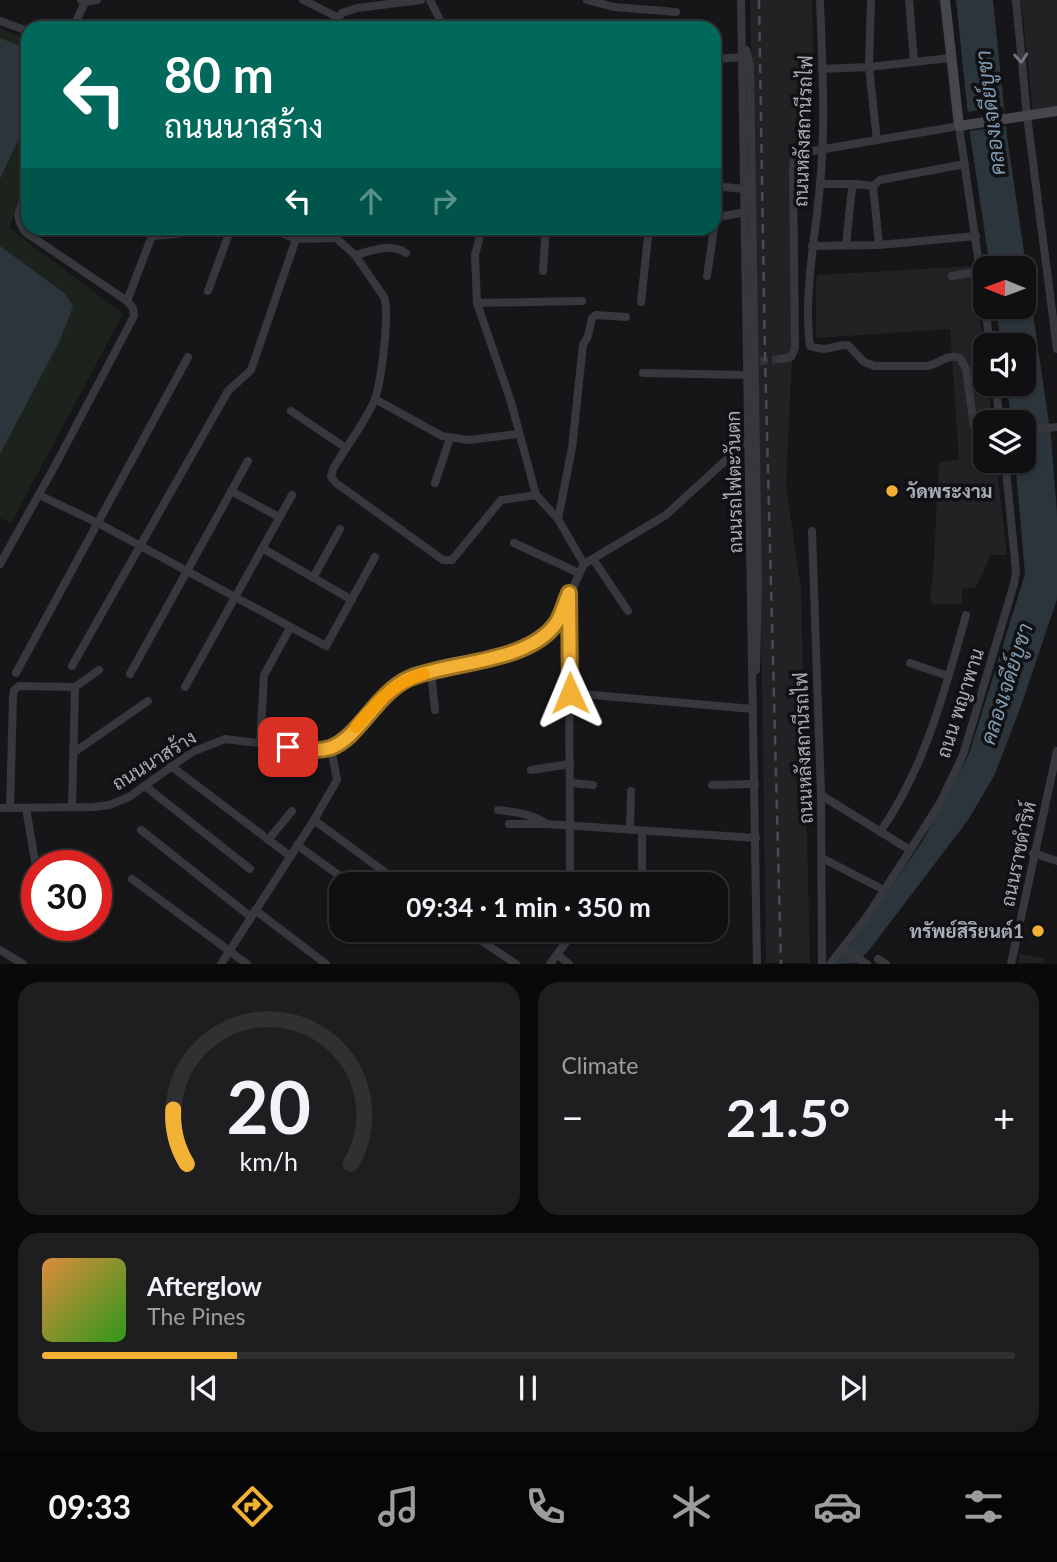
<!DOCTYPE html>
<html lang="en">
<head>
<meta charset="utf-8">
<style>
  body { margin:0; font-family:Lato,Sarabun,sans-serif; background:#1e1e20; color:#f1f3f6; height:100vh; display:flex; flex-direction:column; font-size:26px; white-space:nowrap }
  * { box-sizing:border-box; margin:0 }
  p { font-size:23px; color:#9c9d9f }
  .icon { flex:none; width:38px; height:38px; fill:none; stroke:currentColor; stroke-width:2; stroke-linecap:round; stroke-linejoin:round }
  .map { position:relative; height:964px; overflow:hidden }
  .side { display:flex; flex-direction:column; gap:18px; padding:18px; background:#09090a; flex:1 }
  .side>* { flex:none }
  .banner { position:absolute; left:21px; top:21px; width:700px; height:214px; border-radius:21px; box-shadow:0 2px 5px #0004,0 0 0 2px #303032; background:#00695c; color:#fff; overflow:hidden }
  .needle { width:46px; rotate:271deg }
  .controls { position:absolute; left:973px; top:256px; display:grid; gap:14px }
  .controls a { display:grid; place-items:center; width:63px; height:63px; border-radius:14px; background:#101012; box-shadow:0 2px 5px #0004,0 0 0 2px #303032; font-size:35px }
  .speed { position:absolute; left:21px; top:850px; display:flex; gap:14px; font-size:35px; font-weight:700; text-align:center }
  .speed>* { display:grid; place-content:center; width:91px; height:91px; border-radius:50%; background:#101012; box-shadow:0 2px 5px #0004,0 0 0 2px #303032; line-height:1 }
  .speed .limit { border:10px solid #d22; background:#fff; color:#111 }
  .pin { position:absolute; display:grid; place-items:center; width:60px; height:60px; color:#fff; margin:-30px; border-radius:14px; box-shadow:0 4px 10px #0006 }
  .me { position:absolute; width:77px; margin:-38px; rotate:359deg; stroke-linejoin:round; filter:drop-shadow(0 0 5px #0008) }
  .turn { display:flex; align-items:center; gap:24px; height:147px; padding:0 28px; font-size:32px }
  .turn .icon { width:91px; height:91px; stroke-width:2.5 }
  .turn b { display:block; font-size:49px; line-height:60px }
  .lanes { display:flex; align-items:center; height:66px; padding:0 28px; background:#0003; justify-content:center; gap:35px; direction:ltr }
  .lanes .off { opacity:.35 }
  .big { font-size:52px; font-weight:700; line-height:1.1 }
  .side .tile { flex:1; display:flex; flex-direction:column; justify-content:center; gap:10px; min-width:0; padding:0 24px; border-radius:21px; background:#1e1e20 }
  .side .dial { align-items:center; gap:0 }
  .dial svg { height:182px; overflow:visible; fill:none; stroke:#303032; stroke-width:7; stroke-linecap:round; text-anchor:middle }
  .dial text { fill:#f1f3f6; stroke:none }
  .song { display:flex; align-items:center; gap:21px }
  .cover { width:84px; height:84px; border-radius:10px; background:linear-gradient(135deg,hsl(30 70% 55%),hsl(110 70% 35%)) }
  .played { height:7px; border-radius:4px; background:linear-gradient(90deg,#f2b134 20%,#303032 20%) }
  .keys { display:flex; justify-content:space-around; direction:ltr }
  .heat { display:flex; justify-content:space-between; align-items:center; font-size:38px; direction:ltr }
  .side .tiles { flex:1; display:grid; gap:18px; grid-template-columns:1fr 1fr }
  .tile:last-child { grid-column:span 2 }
  .trip { position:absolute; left:329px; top:872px; width:399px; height:70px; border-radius:21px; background:#101012; box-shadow:0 2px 5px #0004,0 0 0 2px #303032; font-weight:700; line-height:70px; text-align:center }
  .dock { display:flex; height:112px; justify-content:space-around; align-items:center; background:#060607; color:#9c9d9f }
  .dock .icon { width:49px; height:49px }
  .dock .selected { color:#f2b134 }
  .dock b { font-size:32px; color:#f1f3f6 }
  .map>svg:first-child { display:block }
  .built { fill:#222225 }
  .green { fill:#1c231d }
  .water { fill:#2c353c }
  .pier { fill:#161618 }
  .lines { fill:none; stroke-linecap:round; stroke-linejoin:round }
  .minor-tunnel { stroke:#333438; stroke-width:8; stroke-dasharray:8 4; stroke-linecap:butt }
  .minor { stroke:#37383d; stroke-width:8 }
  .secondary { stroke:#45474d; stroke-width:10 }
  .rail { stroke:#4a4c52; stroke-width:2.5; stroke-dasharray:9 7; stroke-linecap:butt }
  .oneway { stroke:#757881 }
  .route-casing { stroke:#9d7322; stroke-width:18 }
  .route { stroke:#f2b134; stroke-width:12 }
  .slow { stroke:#f59e0b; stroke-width:12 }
  .poi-dot { fill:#f2b134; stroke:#111113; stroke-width:2.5 }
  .labels { text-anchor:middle; stroke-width:7; stroke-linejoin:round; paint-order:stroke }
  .street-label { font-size:19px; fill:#a8adb8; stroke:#111113 }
  .poi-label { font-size:19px; font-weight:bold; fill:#a8adb8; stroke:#111113; text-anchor:start }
  .water-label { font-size:21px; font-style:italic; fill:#7f9bb3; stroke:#111113 }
</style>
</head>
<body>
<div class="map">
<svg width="1057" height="964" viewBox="0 0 1057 964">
  <rect width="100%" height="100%" fill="#161618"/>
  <g class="built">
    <path d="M750,0H812L814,77L809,136L791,158L794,318L786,484L801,589L810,963H766L755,211Z"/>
    <path d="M1021,0H1057V108L1033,112Z"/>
    <path d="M974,266L985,363V383H988L992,422H985V460H996L1007,555H991L976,587L962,589V604H932L930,595L933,576L939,462L959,460L950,329L816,338V281L817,275Z"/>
    <path d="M1020,954L1044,958L1043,963H1018Z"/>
  </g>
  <path class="green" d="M0,28L28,39V180L9,228L123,314L11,523L0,518Z"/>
  <g class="water">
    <path d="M956,0H993L1007,136L1051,437L1057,514V599L1021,706L994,776L968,820L870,949L857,963L834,964L855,939L922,842L969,754L1025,574L1015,460H1024V422H1011L1007,383H1024V345H1001L996,306H1024V268H990L970,134Z"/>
    <path d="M0,38L28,49V119L0,179Z"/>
    <path d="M0,246L64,293L73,306L60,340L0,454Z"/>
  </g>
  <path class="pier" d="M1003,107L1006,126L969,131L967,112Z"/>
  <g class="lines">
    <path class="minor-tunnel" d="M760,361L781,359"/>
    <g class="minor">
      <path d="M81,0L85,2L97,0"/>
      <path d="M303,0L337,17"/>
      <path d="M430,0L444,28"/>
      <path d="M587,0L614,7L676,12"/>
      <path d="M741,0L757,964"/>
      <path d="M820,0C822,61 826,123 820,184C816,236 803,294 810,346C831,353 829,345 848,345L864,362L875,366H927C940,364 947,353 960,358L966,369L974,427L978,434L985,437"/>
      <path d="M871,0L869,67L877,140"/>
      <path d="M909,0L914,62"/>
      <path d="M1016,0L1027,116L1057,349"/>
      <path d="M0,21L28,31"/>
      <path d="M73,28L85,2"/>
      <path d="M330,28L342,13L357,8L421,0"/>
      <path d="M746,50L750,65L758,584L756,670"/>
      <path d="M714,59L743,57"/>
      <path d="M822,69L869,67L950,58"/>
      <path d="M820,184H856"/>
      <path d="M714,186L744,189"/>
      <path d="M873,186L880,180L965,164"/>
      <path d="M714,218L745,212"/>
      <path d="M331,228L336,238L355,255L384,297C390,313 381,382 375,399C368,418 344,450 333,469L331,477L336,483L443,560H452L501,500L536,495"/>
      <path d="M482,228L475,255L477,303L511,402L536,495L558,519L584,564"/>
      <path d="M672,233L678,228"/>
      <path d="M152,236L176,234L180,228"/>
      <path d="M296,239L336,238"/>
      <path d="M846,245L852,188L856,184L873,186L879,245"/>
      <path d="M812,246L879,245L976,236"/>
      <path d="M355,255C372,251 391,242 406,253"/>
      <path d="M543,271L546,228"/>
      <path d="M707,276L714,228"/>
      <path d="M952,276L981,271"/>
      <path d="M208,291L231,228"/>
      <path d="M127,301L155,228"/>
      <path d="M641,302L649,228"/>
      <path d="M477,303L582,301"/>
      <path d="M985,306L990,345"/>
      <path d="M781,359L791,357L795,348L793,168L794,157L801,153L959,126L985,306"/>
      <path d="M643,373L748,375"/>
      <path d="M995,383L1000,422"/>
      <path d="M375,399L442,436L468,440L518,434"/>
      <path d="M291,411L346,448"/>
      <path d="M1024,430L1057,427"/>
      <path d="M435,483L450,438"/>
      <path d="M231,491L279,517"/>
      <path d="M39,495L98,523L326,646L375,557"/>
      <path d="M558,519L572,448L583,345L588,336L592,318L596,315L626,317"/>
      <path d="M812,531L821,795L822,964"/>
      <path d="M514,543L579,573"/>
      <path d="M262,548L352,600"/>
      <path d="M593,559L628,611"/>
      <path d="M0,564L57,462L134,316L133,308L127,301L25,232C13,215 20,209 28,191"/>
      <path d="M313,578L340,529"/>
      <path d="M569,596L570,884"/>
      <path d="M910,663L948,676"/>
      <path d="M72,666L228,391L251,370L296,239L270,228"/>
      <path d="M431,672L435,710"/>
      <path d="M16,673L188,357"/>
      <path d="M130,674L248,461"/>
      <path d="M75,687L99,670"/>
      <path d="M185,687L292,495"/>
      <path d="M570,693L753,709"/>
      <path d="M260,743L264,675L290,628"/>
      <path d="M73,753L148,701"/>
      <path d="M171,766L290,856"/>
      <path d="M531,770L570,764"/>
      <path d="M571,783L593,785"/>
      <path d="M712,785L755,784"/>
      <path d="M145,786L250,869"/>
      <path d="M821,795L910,850"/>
      <path d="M0,808L93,807L109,805L129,797L192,752L225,739L306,749L331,748L352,731L378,701L395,686L410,678L452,665L508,654L542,637L556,623L584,564L666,515L749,439"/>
      <path d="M10,808L13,697L14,690L19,686L75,687L72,807"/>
      <path d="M26,808L35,861"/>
      <path d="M498,810C517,812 532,814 547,824L756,838"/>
      <path d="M314,820L401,884"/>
      <path d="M509,824H547"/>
      <path d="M141,830L251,917"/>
      <path d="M630,830L631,791"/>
      <path d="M880,832C925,768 945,690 966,615"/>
      <path d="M268,840L292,811"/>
      <path d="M297,845L351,884"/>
      <path d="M1033,853L1057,861"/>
      <path d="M822,858L884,890"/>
      <path d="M132,879L247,964"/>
      <path d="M642,884V831"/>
      <path d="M255,910L326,964"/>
      <path d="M464,929L516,964"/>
      <path d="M842,949L867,964"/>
      <path d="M0,950L23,964"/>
      <path d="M557,954L569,964"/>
      <path d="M878,959L886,964"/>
      <path d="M221,964L314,820L337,780L331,748"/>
      <path d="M550,964L567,941L569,929"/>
      <path d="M830,964L866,918L902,863L940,803L963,755L1014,584L1016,571L1005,460"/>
      <path d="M1011,964L1057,751"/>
    </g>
    <path class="secondary" d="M945,0L959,126L1057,111"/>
    <path class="rail" d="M759,0L765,357L781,964"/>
  </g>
  <defs><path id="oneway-chevron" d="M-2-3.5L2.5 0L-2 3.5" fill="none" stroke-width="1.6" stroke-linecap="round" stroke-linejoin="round" transform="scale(1.75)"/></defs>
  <use class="oneway" href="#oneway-chevron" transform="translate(1021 58) rotate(85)"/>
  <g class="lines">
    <g class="route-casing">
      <path id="route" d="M288,747C301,749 317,752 330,748C358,739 377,692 410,678C452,661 530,663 557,622C562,614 565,602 569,593L570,693"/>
    </g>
    <use href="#route" class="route"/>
    <path class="slow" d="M356,727C376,703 393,683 424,674"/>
  </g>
  <g class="poi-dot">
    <circle cx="892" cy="491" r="7"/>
    <circle cx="1038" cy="931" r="7"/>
  </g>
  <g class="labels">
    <g class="street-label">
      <text transform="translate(803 131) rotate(-88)" y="7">ถนนหลังสถานีรถไฟ</text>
      <text transform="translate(734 482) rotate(-91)" y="7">ถนนรถไฟตะวันตก</text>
      <text transform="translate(960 703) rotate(-72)" y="7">ถนน พญาพาน</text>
      <text transform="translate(803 748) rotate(-92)" y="7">ถนนหลังสถานีรถไฟ</text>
      <text transform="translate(154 760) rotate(-32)" y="7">ถนนนาสร้าง</text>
      <text transform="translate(1018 854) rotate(-78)" y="7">ถนนราชดำริห์</text>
    </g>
    <g class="poi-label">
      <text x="906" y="498">วัดพระงาม</text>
      <text x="1024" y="938" text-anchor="end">ทรัพย์สิริยนต์1</text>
    </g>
    <g class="water-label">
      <text transform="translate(991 113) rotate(-97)" y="7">คลองเจดีย์บูชา</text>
      <text transform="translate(1007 684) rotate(-72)" y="7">คลองเจดีย์บูชา</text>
    </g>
  </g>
</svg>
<div class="controls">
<a><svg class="needle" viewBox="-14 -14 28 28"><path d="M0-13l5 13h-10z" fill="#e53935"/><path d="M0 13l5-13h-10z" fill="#9c9d9f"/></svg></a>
<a><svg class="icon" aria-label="sound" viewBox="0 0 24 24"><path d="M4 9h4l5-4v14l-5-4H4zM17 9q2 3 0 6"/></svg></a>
<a><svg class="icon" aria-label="layers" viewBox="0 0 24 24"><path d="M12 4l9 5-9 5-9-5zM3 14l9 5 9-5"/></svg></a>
</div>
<div class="speed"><div class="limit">30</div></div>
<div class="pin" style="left:288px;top:747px;background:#d93025"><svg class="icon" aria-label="arrive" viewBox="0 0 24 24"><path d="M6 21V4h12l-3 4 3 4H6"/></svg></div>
<svg class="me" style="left:570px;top:693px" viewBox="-20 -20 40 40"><path d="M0-17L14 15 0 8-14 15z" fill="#f2b134" stroke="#fff" stroke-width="4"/></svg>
<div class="trip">09:34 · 1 min · 350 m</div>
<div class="banner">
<div class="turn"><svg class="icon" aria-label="left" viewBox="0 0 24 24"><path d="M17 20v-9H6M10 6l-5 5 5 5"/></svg><div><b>80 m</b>ถนนนาสร้าง</div></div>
<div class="lanes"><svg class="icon" aria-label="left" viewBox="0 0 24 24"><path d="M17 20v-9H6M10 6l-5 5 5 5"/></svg><svg class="icon off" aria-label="ahead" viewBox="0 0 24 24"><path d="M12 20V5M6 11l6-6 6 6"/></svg><svg class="icon off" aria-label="right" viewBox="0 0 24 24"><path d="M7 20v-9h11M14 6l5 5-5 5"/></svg></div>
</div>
</div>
<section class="side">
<div class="tiles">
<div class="tile dial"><svg viewBox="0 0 100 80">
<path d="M14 69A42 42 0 1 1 86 69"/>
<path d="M14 69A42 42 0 0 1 8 45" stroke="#f2b134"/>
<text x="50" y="56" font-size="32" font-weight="700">20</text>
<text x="50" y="72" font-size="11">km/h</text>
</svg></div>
<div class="tile"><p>Climate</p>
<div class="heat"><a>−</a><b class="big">21.5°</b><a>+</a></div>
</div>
<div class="tile">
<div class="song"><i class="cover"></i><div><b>Afterglow</b><p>The Pines</p></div></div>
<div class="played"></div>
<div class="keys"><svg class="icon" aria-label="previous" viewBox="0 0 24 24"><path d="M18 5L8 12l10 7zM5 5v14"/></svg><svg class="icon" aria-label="pause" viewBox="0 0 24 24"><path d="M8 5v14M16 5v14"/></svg><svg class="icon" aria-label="next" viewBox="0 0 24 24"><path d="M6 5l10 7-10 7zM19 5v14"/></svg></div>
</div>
</div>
</section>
<nav class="dock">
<b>09:33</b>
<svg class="icon selected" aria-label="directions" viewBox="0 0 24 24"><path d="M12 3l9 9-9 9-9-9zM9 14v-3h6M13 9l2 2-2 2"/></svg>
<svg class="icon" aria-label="music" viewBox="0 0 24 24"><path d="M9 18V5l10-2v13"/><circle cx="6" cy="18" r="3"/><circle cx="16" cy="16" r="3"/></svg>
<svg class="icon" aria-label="phone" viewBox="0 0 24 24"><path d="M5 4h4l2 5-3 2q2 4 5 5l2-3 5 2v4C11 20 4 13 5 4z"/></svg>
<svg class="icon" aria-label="climate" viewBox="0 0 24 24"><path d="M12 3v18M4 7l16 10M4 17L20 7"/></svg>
<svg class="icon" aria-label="car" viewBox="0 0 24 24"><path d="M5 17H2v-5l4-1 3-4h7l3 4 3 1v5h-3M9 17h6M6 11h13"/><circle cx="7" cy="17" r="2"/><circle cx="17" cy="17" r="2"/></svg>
<svg class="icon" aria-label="filters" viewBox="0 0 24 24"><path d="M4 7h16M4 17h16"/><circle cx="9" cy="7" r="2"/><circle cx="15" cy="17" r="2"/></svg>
</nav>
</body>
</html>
